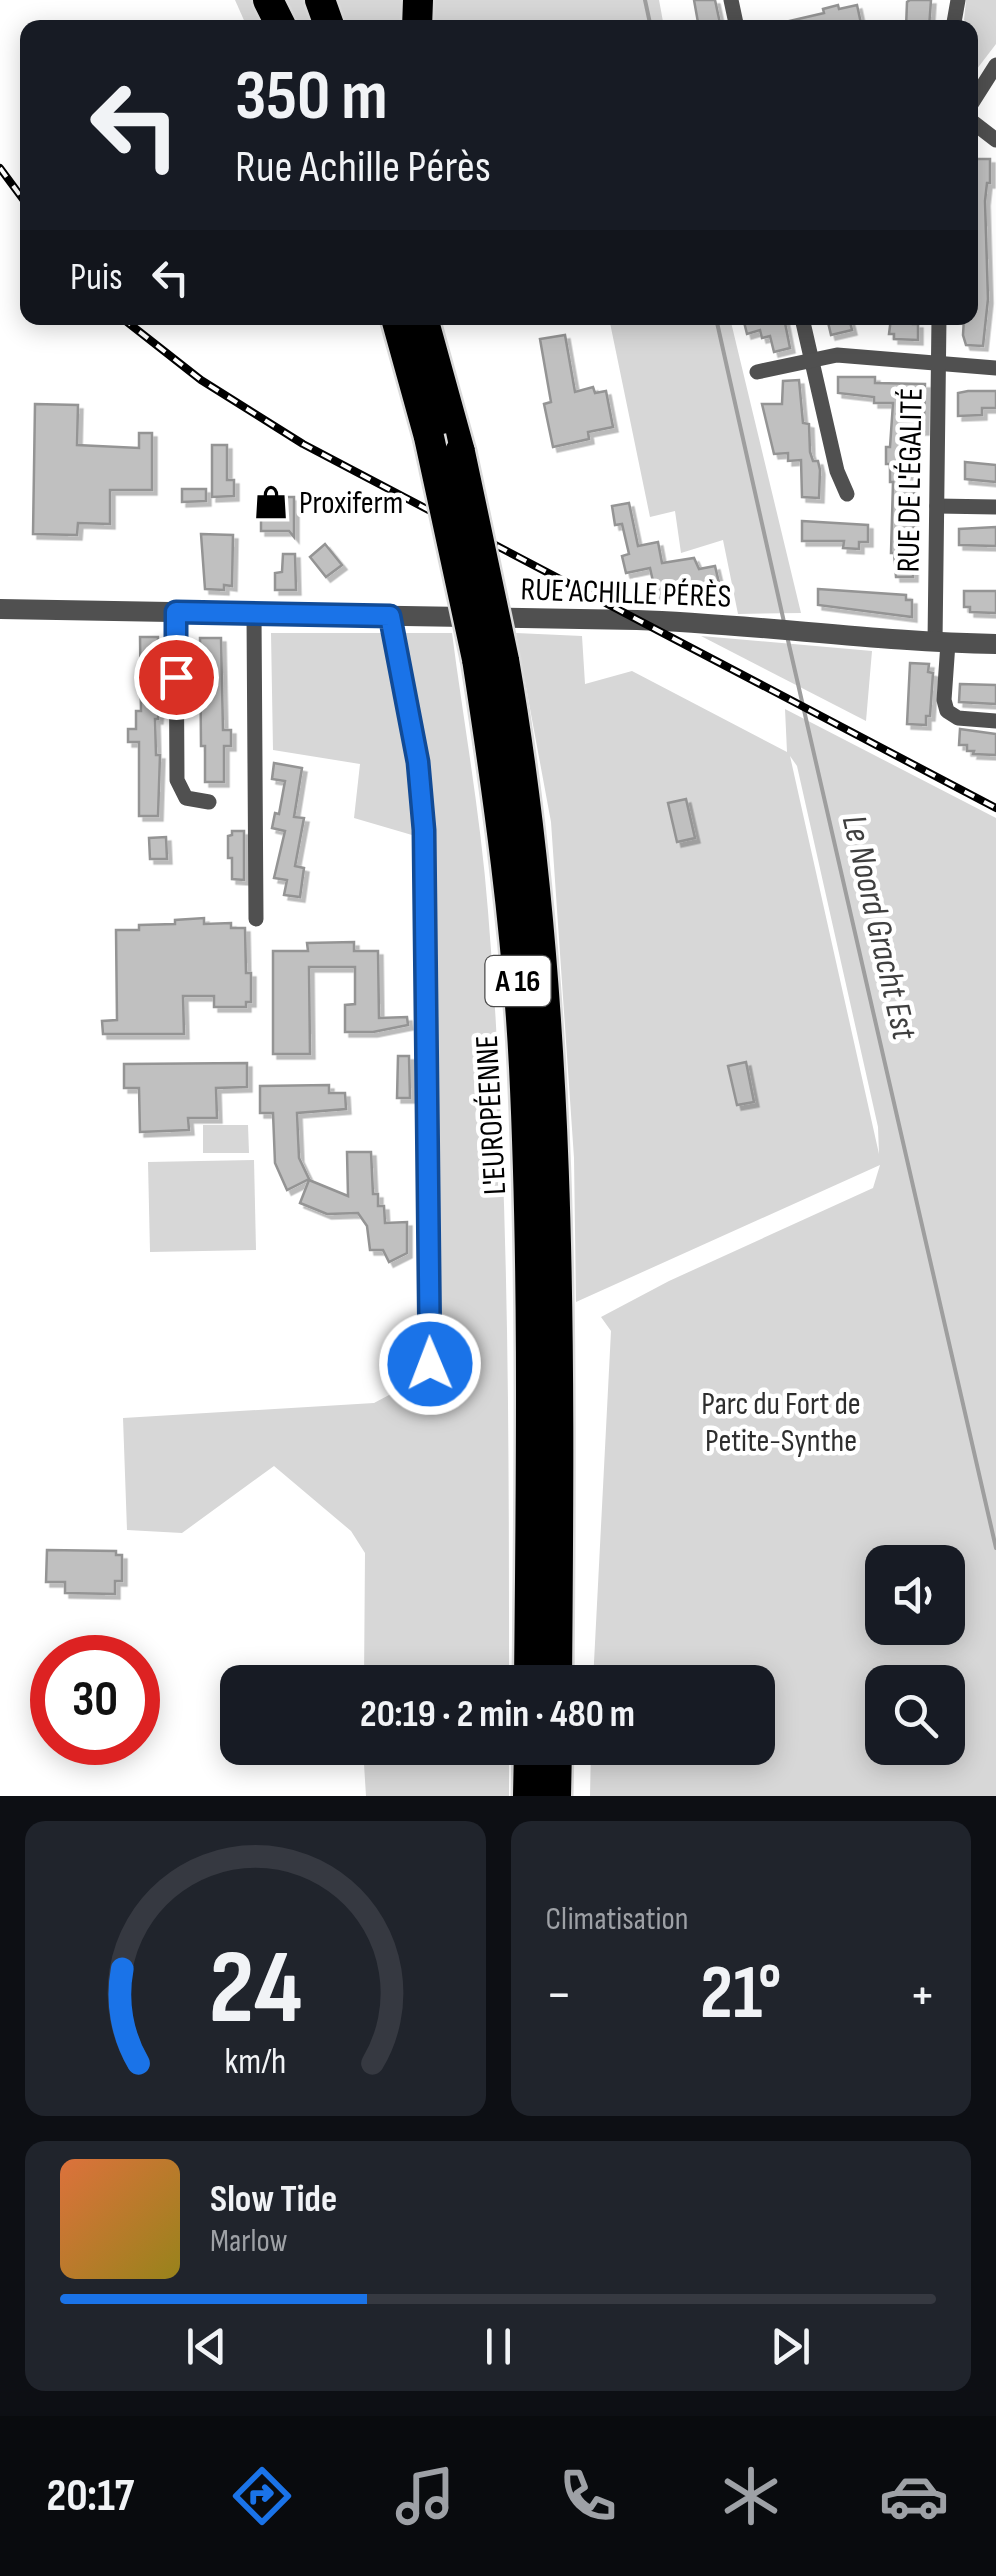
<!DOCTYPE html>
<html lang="fr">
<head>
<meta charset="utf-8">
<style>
  body { margin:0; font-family:"Sofia Sans Condensed",sans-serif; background:#20242c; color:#f1f3f6; height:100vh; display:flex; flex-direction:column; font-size:38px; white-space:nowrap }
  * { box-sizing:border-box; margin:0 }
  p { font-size:32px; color:#9ea1a6 }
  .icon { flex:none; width:55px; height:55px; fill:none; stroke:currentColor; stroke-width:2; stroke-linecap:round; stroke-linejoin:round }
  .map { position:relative; height:1796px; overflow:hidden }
  .details { display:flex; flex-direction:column; gap:25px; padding:25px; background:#0d0f14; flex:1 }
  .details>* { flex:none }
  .guide { position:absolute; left:20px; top:20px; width:958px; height:305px; border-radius:20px; box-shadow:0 5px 25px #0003; background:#171b24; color:#f1f3f6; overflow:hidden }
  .buttons { position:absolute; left:865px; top:1545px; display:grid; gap:20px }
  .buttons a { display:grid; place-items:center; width:100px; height:100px; border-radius:20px; background:#171b24; box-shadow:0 5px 25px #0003; font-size:50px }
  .speed { position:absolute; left:30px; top:1635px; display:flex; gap:20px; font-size:50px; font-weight:700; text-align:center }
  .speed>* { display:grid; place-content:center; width:130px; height:130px; border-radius:50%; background:#171b24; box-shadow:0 5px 25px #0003; line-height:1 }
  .speed .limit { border:15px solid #d22; background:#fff; color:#111 }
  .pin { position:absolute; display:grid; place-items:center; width:85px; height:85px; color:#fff; margin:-42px; border:5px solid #fff; border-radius:50%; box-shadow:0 2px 10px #0007 }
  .me { position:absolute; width:110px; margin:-55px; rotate:359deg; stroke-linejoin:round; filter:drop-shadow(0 0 8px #0008) }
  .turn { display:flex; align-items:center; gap:35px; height:210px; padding:0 50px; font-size:45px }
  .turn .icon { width:130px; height:130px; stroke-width:2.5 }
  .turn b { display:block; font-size:70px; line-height:85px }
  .then { display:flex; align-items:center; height:95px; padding:0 50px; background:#0003; gap:20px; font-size:38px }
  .big { font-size:75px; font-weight:700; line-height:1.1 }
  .details .card { flex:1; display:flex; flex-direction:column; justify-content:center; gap:15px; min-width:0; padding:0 35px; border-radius:20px; background:#20242c }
  .details .dial { align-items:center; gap:0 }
  .dial svg { height:260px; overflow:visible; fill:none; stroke:#363941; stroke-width:7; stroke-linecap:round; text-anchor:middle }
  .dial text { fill:#f1f3f6; stroke:none }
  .song { display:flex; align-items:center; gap:30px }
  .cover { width:120px; height:120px; border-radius:15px; background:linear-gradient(135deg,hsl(20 70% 55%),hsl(50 70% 35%)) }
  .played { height:10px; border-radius:5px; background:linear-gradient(90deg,#1a73e8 35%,#363941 35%) }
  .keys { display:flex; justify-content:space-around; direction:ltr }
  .heat { display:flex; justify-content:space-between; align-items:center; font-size:55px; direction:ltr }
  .details .tiles { flex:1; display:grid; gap:25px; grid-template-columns:1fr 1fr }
  .card:last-child { grid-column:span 2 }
  .trip { position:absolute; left:220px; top:1665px; width:555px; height:100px; border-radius:20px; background:#171b24; box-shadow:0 5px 25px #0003; font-weight:700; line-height:100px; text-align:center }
  .menu { display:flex; height:160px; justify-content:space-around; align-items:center; background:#090b0e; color:#9ea1a6 }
  .menu .icon { width:70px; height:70px }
  .menu .current { color:#1a73e8 }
  .menu b { font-size:45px; color:#f1f3f6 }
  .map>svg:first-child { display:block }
  .green { fill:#d7d7d7; fill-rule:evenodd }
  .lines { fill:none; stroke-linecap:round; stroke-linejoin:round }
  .stream { stroke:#9e9e9e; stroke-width:4 }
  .building { fill:#c0c0c0; stroke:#949494; stroke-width:2.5; filter:url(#shadow) }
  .motorway-casing { stroke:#dbdbdb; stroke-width:35 }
  .minor { stroke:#505050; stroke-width:15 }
  .tertiary { stroke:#505050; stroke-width:20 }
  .motorway { stroke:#000; stroke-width:30 }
  .rail-casing { stroke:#000; stroke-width:8 }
  .rail { stroke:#fff; stroke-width:4; stroke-dasharray:11; stroke-linecap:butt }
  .motorway-bridge-casing { stroke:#dbdbdb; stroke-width:35; stroke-linecap:butt }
  .motorway-bridge { stroke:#000; stroke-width:30 }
  .route-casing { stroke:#114b97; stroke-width:25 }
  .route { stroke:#1a73e8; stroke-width:18 }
  .labels { text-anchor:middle; stroke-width:9; stroke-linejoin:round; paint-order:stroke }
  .shield { fill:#fff; stroke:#4c4c4c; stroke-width:2.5 }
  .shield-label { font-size:30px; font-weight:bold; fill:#000 }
  .street-label { font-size:32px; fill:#000; stroke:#fff }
  .poi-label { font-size:32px; fill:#000; stroke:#fff; text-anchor:start }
  .park-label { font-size:32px; fill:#2e2e2e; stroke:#fff }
  .water-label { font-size:35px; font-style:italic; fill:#3f3f3f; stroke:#fff }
</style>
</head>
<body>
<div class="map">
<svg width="996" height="1796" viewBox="0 0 996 1796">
  <defs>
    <filter id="shadow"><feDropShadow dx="4.5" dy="4.5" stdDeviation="0" flood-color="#0004"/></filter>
  </defs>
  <rect width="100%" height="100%" fill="#fff"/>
  <g class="green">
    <path d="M235,0H659L664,27H247Z"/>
    <path d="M966,0H996V44L970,78L974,37L964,20Z"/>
    <path d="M609,318H730L801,613L738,614L723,540L681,553L675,511L650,517Z"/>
    <path d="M271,633H452C464,725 481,818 488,911C509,1168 509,1425 509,1682H364L365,1553L351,1531L274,1466L182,1533L127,1530L123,1418L374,1403L423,1377L412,835L354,818L360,764L273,750Z"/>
    <path d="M516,633L582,636L585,684L632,671L787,752L785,709L996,818V1796H590L591,1748H758V1682H593L611,1331L601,1317L669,1281L873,1188L880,1165L576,1302L574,1158L551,822ZM790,756L797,766L878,1127L879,1154ZM882,1562H948V1628H882ZM882,1682H948V1748H882Z"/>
    <path d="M701,636L872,651L866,721Z"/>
    <path d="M203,1125H248L249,1153H203Z"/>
    <path d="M254,1160L256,1250L150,1252L148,1162Z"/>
    <path d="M363,1748H509V1796H366Z"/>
  </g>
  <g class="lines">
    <g class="stream">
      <path d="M645,0L651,28"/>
      <path d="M716,318L784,622"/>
      <path d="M787,636L996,1548"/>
    </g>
  </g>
  <g class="building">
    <path d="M694,0H715L721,28H699Z"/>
    <path d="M910,0H931L929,28H906L907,2Z"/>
    <path d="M838,5L839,9L857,5L862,28H782L781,23L824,13L823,9Z"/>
    <path d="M973,159H990V183H987L985,201L988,299L983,346L966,345L963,335L964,318H970V186Z"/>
    <path d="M743,318H784L790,348L774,352L770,336L762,338L760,330L747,334Z"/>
    <path d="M827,318H849L852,330L831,335Z"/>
    <path d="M891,318H913V324H918V340L894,339V334H889Z"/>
    <path d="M565,335L575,392L593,387L595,393L606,391L613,427L588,432L589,439L553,447L544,404L551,402L540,339Z"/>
    <path d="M838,377H875V383L925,384L924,430H915L913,577H896L894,553H891L893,482H890V464H886V447H890L893,403H874V397L838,393Z"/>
    <path d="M799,380L803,423L809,424L810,452L813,461H818L820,470L819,498L802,497L801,460L788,461V453L774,454L762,404H782L783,381Z"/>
    <path d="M968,391H996V408H982V415L958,416V393Z"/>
    <path d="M35,404L78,405L77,445L139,448V433H152V490H110V524L78,523L77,535L33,534Z"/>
    <path d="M212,445H227V480H234V496L212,497Z"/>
    <path d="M965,462L996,465V482L965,479Z"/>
    <path d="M182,489H206V501L182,502Z"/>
    <path d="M261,497H294V537L289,531H261Z"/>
    <path d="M629,503L638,546L658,542L662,563L694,558L699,569L715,566L719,583L700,586V584L656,595L650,568L626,573L622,556L629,554L622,524L615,525L612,506Z"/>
    <path d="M802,521L868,525V542H859V549L843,548L844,541H802Z"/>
    <path d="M996,527V546L959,545V529Z"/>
    <path d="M201,534L233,535L232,586L224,585V590L205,589Z"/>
    <path d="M325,544L342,565L326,577L310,557Z"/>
    <path d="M283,554H295L296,590H275V573L282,572Z"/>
    <path d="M818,589L906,595V600H912V617L818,605Z"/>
    <path d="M964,591H996V613L970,612V607H964Z"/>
    <path d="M140,637H158L159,704L158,719H155L156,755H160L158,816H139V742H128V729H136V711H141Z"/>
    <path d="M200,638H221L223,730H231V746H224V782H205V746H201Z"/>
    <path d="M910,663L929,664L928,672L933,673L930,716H926V725L907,724Z"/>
    <path d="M960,684L996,685V704L959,702Z"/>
    <path d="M960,729L996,734V755L973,754L974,751H967V745H959Z"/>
    <path d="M274,763L302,768L294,817L304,818L295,866L304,868L300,897L284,895L287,880L274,878L285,831L272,828L275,813L279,814L285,781L272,779Z"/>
    <path d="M686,799L695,838L677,842L668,803Z"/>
    <path d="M232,831H244V880L232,879V858H228V836L232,835Z"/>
    <path d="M166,837L167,859H150L149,838Z"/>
    <path d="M204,918V924L231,923V928H245L246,973H251V1002H246V1007H214V996H183L184,1034H103L102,1021L117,1020L116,930H139V925L175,924V920Z"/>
    <path d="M354,942V951H378L379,1018L407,1017L408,1025L373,1032H345V1005L355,1004V967H309L310,1054H273V951H308L307,943Z"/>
    <path d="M398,1056H409L410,1098H397Z"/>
    <path d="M746,1062L754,1102L737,1105L728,1066Z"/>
    <path d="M247,1063V1087L216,1088L217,1118H188L189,1130L140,1132L139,1088H124V1064Z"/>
    <path d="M329,1085V1093H345L346,1109L297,1113L299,1158L309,1179L287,1190L275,1163L273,1113H260V1086Z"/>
    <path d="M347,1152H371L373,1194H378V1206H384L385,1223L407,1222V1253L389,1262L383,1250H370L367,1226L358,1213L327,1214L300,1203L309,1180L348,1196Z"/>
    <path d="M47,1550L116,1551V1555H122V1581H115V1594L65,1593V1582H46Z"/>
  </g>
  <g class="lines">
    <g class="motorway-casing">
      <g id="motorway">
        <path d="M268,0L282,28"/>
        <path d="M320,0L330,28"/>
        <path d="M417,28L418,0"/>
        <path d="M396,318L429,437"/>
        <path d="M423,318L460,452"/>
        <path d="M477,659C498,795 517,930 524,1067C534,1272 531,1477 529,1682"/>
        <path d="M504,660C563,999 560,1340 557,1682"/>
        <path d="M528,1796L529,1748"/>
        <path d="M556,1796L557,1748"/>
      </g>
    </g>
    <g class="minor">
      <path d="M731,0L737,28"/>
      <path d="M953,28L958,0"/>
      <path d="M970,106L996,65"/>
      <path d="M970,120L996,140"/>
      <path d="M802,318L837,471L847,494"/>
      <path d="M757,372L837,355L996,368"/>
      <path d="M937,506L996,507"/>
      <path d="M176,612L177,780L186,798L209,802"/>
      <path d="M254,614L256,919"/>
      <path d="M390,616L417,753L424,830L430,1364"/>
      <path d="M935,643L939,318"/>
      <path d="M948,643L944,700L947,711L958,718L996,721"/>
    </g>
    <path class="tertiary" d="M0,609L637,620C757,624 876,642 996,644"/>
    <use href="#motorway" class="motorway"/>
    <g class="rail-casing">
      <g id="rail">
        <path d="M0,168L28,206"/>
        <path d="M122,318L201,380L303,444L996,808"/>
      </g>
    </g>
    <use href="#rail" class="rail"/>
    <g class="motorway-bridge-casing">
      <g id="motorway-bridge">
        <path d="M429,437L477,659"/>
        <path d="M460,452L504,660"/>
      </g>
    </g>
    <use href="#motorway-bridge" class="motorway-bridge"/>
  </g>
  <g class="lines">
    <g class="route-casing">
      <path id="route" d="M176,677V612L390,616L418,762L424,830L430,1364"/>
    </g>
    <use href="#route" class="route"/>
  </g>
  <defs>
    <g id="shop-bare" transform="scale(2.7)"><path d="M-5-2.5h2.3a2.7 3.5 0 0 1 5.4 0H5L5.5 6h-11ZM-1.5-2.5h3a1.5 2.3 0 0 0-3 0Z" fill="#000" stroke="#fff" stroke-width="2.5" paint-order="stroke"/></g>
  </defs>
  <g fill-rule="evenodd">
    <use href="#shop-bare" x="271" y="502"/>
  </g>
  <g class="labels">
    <rect class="shield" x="485.5" y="956" width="65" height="50" rx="8"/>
    <g class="shield-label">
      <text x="518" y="991">A 16</text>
    </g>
    <g class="street-label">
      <text transform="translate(909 480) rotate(-89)" y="11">RUE DE L'ÉGALITÉ</text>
      <text transform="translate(626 592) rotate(2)" y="11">RUE ACHILLE PÉRÈS</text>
      <text transform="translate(490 1115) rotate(-93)" y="11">L'EUROPÉENNE</text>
    </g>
    <g class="poi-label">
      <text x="299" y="513">Proxiferm</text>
    </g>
    <g class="park-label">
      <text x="781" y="1414">Parc du Fort de<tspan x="781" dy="37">Petite-Synthe</tspan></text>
    </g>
    <g class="water-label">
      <text transform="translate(880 927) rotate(77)" y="12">Le Noord Gracht Est</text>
    </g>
  </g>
</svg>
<div class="buttons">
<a><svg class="icon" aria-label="sound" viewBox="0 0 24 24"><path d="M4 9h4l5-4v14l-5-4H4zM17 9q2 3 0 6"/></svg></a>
<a><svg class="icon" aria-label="search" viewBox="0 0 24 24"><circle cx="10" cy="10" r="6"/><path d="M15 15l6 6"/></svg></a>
</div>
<div class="speed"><div class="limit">30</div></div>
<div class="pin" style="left:176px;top:677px;background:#d93025"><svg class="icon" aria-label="arrive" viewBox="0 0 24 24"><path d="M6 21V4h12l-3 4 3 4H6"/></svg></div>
<svg class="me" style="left:430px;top:1364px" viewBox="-20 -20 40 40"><circle r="17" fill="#1a73e8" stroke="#fff" stroke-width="3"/><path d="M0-11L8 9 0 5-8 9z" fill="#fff"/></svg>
<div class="trip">20:19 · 2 min · 480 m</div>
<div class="guide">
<div class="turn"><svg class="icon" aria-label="left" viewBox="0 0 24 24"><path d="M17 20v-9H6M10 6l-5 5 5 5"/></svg><div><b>350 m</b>Rue Achille Pérès</div></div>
<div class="then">Puis<svg class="icon" aria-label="left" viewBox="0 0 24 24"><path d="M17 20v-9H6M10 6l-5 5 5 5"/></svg></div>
</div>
</div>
<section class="details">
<div class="tiles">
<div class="card dial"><svg viewBox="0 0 100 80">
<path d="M14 69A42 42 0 1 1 86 69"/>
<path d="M14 69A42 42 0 0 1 9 40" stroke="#1a73e8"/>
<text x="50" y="56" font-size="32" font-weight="700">24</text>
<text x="50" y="72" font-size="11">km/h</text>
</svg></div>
<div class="card"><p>Climatisation</p>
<div class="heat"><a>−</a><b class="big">21°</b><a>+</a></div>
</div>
<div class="card">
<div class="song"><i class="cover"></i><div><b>Slow Tide</b><p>Marlow</p></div></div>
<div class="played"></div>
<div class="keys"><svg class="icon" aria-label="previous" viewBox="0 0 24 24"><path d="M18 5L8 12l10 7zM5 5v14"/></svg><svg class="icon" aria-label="pause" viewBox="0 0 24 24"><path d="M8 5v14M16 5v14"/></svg><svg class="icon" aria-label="next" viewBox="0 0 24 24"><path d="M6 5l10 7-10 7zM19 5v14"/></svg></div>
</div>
</div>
</section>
<nav class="menu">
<b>20:17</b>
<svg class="icon current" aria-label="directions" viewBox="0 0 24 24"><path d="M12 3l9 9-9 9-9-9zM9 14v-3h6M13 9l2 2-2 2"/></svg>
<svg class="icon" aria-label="music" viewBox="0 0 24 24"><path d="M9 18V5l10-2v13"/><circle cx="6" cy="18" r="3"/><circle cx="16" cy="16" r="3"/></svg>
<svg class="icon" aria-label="phone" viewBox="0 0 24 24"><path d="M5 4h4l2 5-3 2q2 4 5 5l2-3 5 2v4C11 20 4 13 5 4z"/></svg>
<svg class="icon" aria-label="climate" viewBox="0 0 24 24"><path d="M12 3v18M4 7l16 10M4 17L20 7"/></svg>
<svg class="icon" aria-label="car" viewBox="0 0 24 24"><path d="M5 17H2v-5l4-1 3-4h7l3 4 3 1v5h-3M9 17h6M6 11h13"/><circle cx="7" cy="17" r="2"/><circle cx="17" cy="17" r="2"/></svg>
</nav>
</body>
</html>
